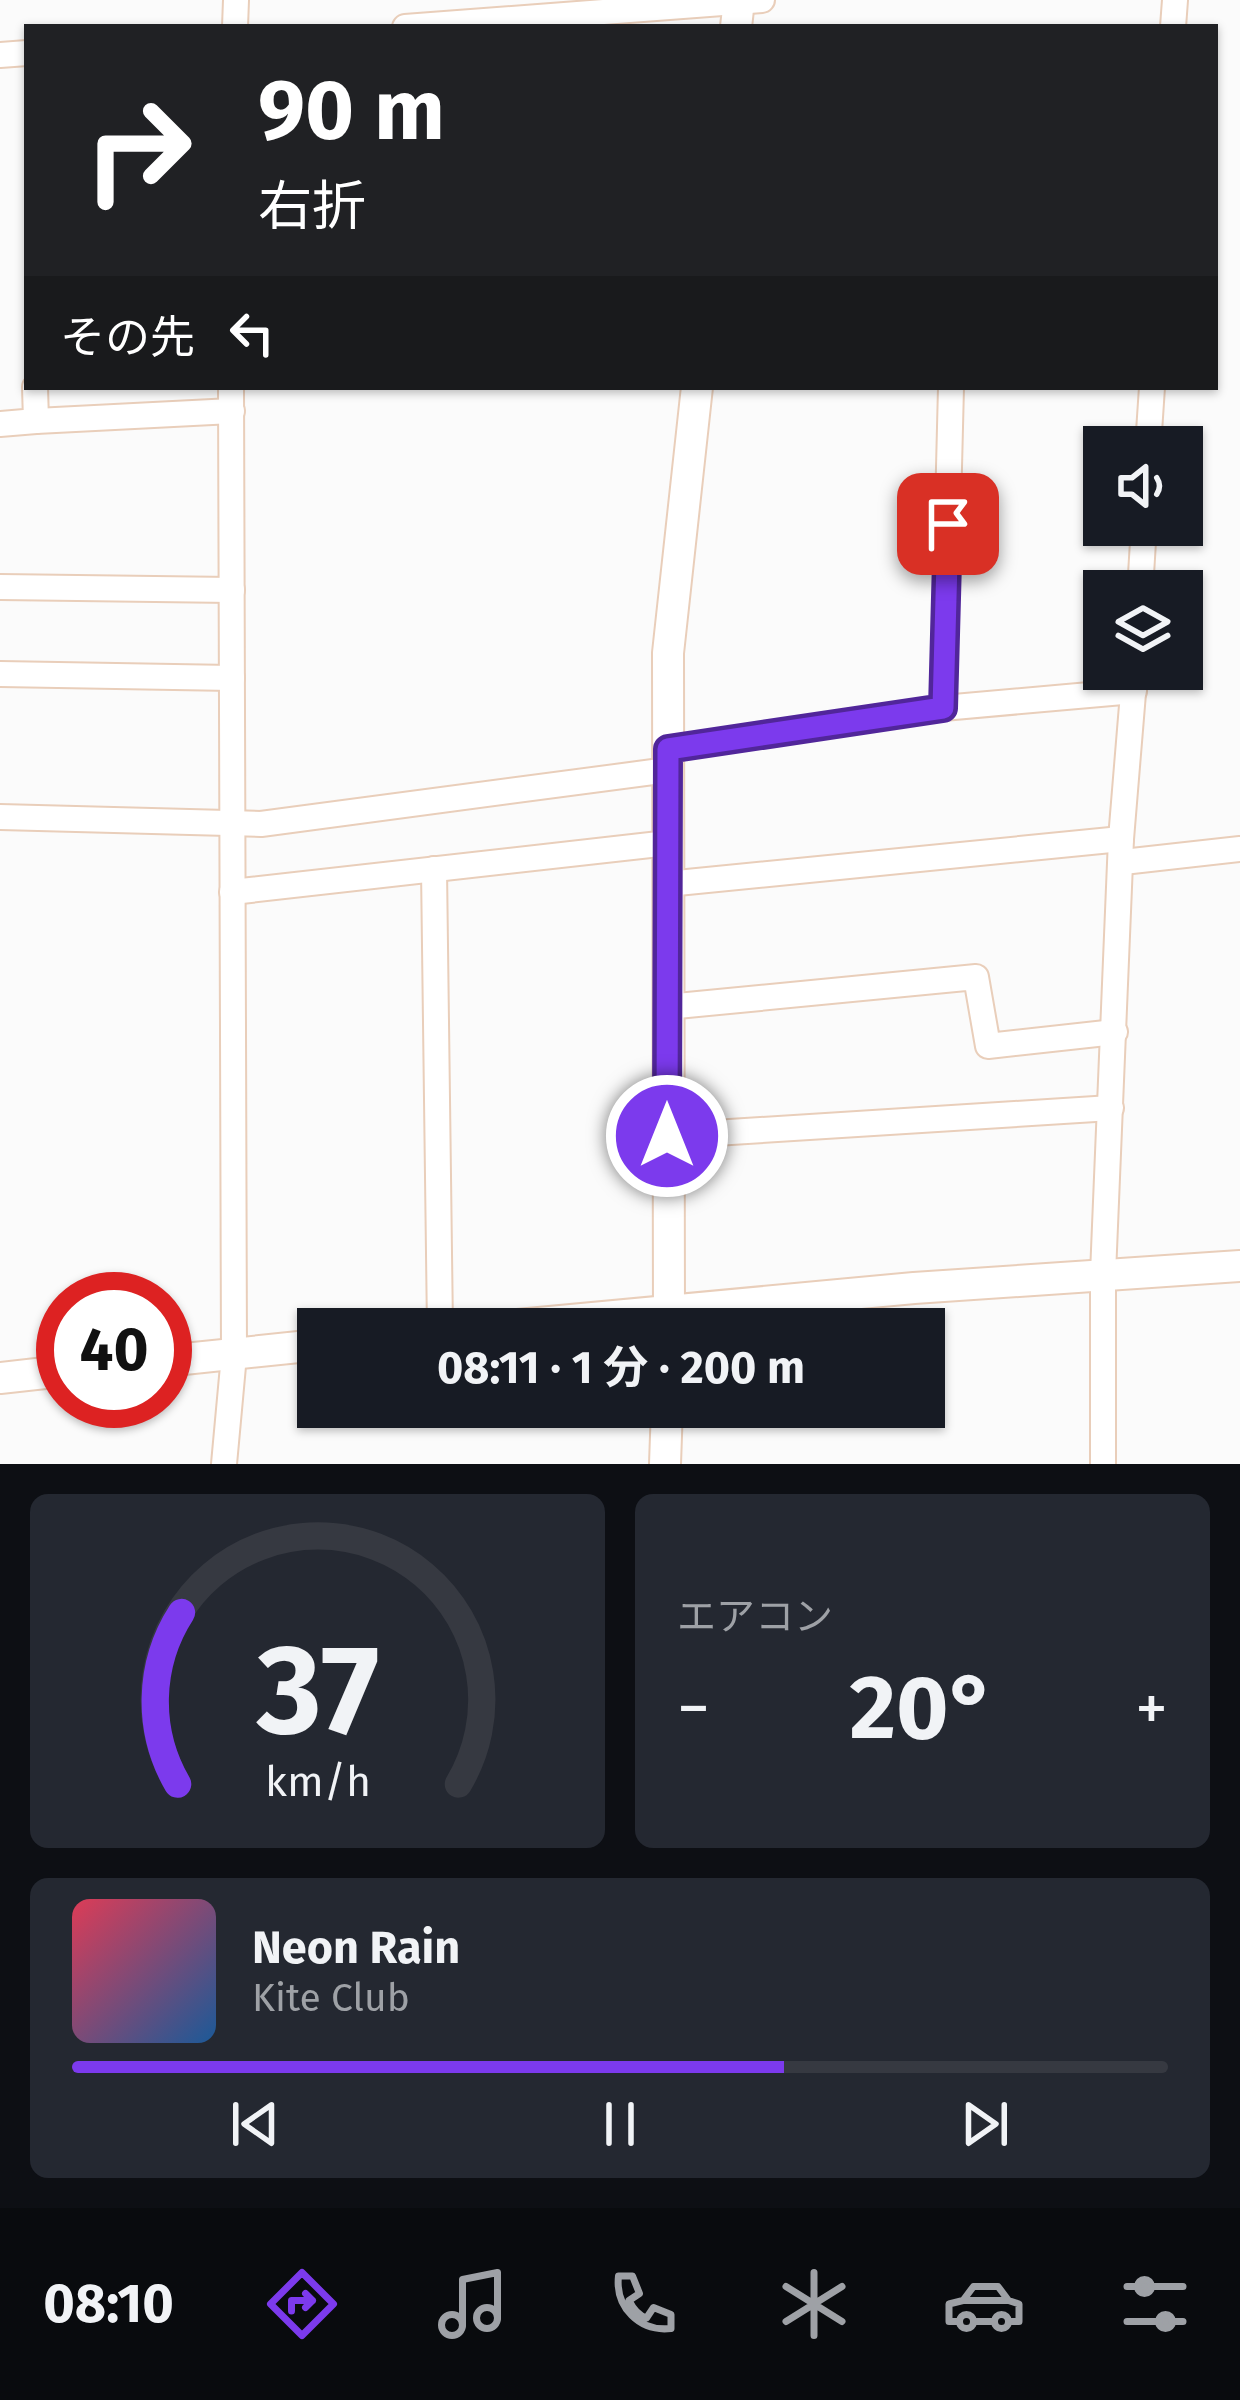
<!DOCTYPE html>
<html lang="ja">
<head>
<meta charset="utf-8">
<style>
  body { margin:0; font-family:"Fira Sans","Noto Sans JP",sans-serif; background:#242831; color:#f1f3f6; height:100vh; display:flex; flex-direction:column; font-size:45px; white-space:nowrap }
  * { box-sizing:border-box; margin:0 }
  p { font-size:39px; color:#9ea1a6 }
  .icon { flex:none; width:66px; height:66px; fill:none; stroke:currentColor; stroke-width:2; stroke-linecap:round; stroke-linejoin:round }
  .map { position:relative; height:1464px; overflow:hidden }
  .sheet { display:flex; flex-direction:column; gap:30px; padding:30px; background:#0d0f14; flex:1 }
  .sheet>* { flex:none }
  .banner { position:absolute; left:24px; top:24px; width:1194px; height:366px; border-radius:0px; box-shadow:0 3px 9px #0004; background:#202124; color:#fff; overflow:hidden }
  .fabs { position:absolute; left:1083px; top:426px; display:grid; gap:24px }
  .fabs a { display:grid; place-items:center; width:120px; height:120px; border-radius:0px; background:#171b24; box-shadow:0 3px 9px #0004; font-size:60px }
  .speed { position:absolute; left:36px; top:1272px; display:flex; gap:24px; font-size:60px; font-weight:700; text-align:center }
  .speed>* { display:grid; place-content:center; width:156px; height:156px; border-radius:50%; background:#171b24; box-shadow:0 3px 9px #0004; line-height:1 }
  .speed .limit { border:18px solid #d22; background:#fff; color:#111 }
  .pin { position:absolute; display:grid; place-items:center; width:102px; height:102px; color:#fff; margin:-51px; border-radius:24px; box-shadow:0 6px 18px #0006 }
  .me { position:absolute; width:132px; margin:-66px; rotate:0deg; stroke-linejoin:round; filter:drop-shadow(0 0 9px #0008) }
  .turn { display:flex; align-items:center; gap:42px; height:252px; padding:0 36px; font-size:54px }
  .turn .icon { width:156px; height:156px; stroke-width:2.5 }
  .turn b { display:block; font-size:84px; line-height:102px }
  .then { display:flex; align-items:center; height:114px; padding:0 36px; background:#0003; gap:24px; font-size:45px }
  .big { font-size:90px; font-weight:700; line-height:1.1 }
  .sheet .tile { flex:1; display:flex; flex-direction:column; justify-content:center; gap:18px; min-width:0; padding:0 42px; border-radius:18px; background:#242831 }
  .sheet .dial { align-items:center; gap:0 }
  .dial svg { height:312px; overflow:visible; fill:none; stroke:#363941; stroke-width:7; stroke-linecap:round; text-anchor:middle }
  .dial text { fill:#f1f3f6; stroke:none }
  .song { display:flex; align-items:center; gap:36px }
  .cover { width:144px; height:144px; border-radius:18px; background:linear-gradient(135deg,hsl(350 70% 55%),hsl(210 70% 35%)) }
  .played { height:12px; border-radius:6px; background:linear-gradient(90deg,#7c3aed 65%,#363941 65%) }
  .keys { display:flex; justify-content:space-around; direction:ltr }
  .heat { display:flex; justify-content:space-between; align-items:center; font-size:66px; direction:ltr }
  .sheet .tiles { flex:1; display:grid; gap:30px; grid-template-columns:1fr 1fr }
  .tile:last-child { grid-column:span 2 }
  .trip { position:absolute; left:297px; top:1308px; width:648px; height:120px; border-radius:0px; background:#171b24; box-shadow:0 3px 9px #0004; font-weight:700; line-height:120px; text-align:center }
  .dock { display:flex; height:192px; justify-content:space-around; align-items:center; background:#090b0e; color:#9ea1a6 }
  .dock .icon { width:84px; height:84px }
  .dock .selected { color:#7c3aed }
  .dock b { font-size:54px; color:#f1f3f6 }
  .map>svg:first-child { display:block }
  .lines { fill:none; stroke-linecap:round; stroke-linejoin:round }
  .minor-casing { stroke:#e9ceba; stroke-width:28 }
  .tertiary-casing { stroke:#e9ceba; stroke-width:34 }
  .minor { stroke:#fff; stroke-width:24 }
  .tertiary { stroke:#fff; stroke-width:30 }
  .route-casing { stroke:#51269a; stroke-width:30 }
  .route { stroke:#7c3aed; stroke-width:21 }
</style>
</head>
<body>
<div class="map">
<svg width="1240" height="1464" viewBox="0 0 1240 1464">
  <rect width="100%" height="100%" fill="#fbfbfb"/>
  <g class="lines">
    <g class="minor-casing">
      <g id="minor">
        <path d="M235,27L236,0"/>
        <path d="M405,27L762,0"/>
        <path d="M1173,27L1175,0"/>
        <path d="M0,55L27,53"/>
        <path d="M36,421L232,411"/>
        <path d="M0,424L36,421L35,387"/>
        <path d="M1148,447L1152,387"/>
        <path d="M0,587L232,590"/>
        <path d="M1140,591L1144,525"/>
        <path d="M0,674L232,678"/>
        <path d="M943,708L951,387"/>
        <path d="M668,749L943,708L1134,691"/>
        <path d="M0,817L261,824L668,770"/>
        <path d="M1123,862L1240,849"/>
        <path d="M434,869L440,1329"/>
        <path d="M667,884L1121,839"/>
        <path d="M232,892L668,843"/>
        <path d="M667,1007L976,977L988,1046L1115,1032"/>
        <path d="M667,1136L1111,1108"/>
        <path d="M224,1464L234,1355L231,387"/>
        <path d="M1103,1464V1274L1121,839L1135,669"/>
      </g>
    </g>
    <g class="tertiary-casing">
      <g id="tertiary">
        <path d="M736,27L739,0"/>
        <path d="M473,1329L914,1288L1240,1266"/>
        <path d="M669,1329L668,653L697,387"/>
        <path d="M165,1361L318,1345"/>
        <path d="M0,1378L63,1371"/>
        <path d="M665,1464L667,1407"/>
      </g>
    </g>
    <use href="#minor" class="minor"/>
    <use href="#tertiary" class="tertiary"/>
  </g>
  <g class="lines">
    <g class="route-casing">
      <path id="route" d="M667,1136L668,749L943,708L948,524"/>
    </g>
    <use href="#route" class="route"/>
  </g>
</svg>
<div class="fabs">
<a><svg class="icon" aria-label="sound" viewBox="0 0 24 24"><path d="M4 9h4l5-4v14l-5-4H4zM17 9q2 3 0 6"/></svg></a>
<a><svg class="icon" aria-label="layers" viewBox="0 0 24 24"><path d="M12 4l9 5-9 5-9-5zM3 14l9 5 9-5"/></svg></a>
</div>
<div class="speed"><div class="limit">40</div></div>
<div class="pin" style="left:948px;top:524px;background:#d93025"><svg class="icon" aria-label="arrive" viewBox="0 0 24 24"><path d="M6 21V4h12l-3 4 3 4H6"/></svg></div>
<svg class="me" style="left:667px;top:1136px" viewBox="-20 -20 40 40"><circle r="17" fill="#7c3aed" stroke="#fff" stroke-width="3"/><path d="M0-11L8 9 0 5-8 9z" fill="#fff"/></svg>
<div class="trip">08:11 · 1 分 · 200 m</div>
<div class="banner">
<div class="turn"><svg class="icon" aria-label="right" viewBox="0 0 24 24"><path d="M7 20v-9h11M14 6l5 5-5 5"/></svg><div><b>90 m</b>右折</div></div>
<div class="then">その先<svg class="icon" aria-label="left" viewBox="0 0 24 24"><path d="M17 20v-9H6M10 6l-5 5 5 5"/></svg></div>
</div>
</div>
<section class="sheet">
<div class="tiles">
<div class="tile dial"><svg viewBox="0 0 100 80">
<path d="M14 69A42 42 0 1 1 86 69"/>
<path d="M14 69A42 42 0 0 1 15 25" stroke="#7c3aed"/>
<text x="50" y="56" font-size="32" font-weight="700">37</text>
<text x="50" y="72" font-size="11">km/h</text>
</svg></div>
<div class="tile"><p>エアコン</p>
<div class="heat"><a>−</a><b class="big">20°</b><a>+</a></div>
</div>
<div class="tile">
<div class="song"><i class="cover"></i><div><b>Neon Rain</b><p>Kite Club</p></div></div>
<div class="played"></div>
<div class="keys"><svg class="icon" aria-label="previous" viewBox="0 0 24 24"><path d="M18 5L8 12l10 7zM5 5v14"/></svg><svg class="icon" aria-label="pause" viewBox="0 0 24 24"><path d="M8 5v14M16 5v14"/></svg><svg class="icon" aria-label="next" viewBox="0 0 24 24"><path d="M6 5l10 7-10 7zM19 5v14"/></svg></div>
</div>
</div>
</section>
<nav class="dock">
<b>08:10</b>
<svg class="icon selected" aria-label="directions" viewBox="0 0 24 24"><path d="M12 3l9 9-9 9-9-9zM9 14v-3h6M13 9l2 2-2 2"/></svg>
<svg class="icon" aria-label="music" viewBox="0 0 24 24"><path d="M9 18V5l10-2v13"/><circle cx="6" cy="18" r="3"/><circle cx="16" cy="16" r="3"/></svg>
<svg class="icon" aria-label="phone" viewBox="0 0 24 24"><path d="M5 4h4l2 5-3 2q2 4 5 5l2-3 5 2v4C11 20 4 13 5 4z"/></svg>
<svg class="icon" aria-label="climate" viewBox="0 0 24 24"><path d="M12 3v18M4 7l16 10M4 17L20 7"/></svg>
<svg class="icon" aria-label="car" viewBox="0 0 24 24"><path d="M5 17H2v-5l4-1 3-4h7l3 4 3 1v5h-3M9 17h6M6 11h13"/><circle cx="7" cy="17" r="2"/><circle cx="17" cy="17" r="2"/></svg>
<svg class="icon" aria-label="filters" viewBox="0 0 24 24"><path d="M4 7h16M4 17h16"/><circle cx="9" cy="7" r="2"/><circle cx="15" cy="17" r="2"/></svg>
</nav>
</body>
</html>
